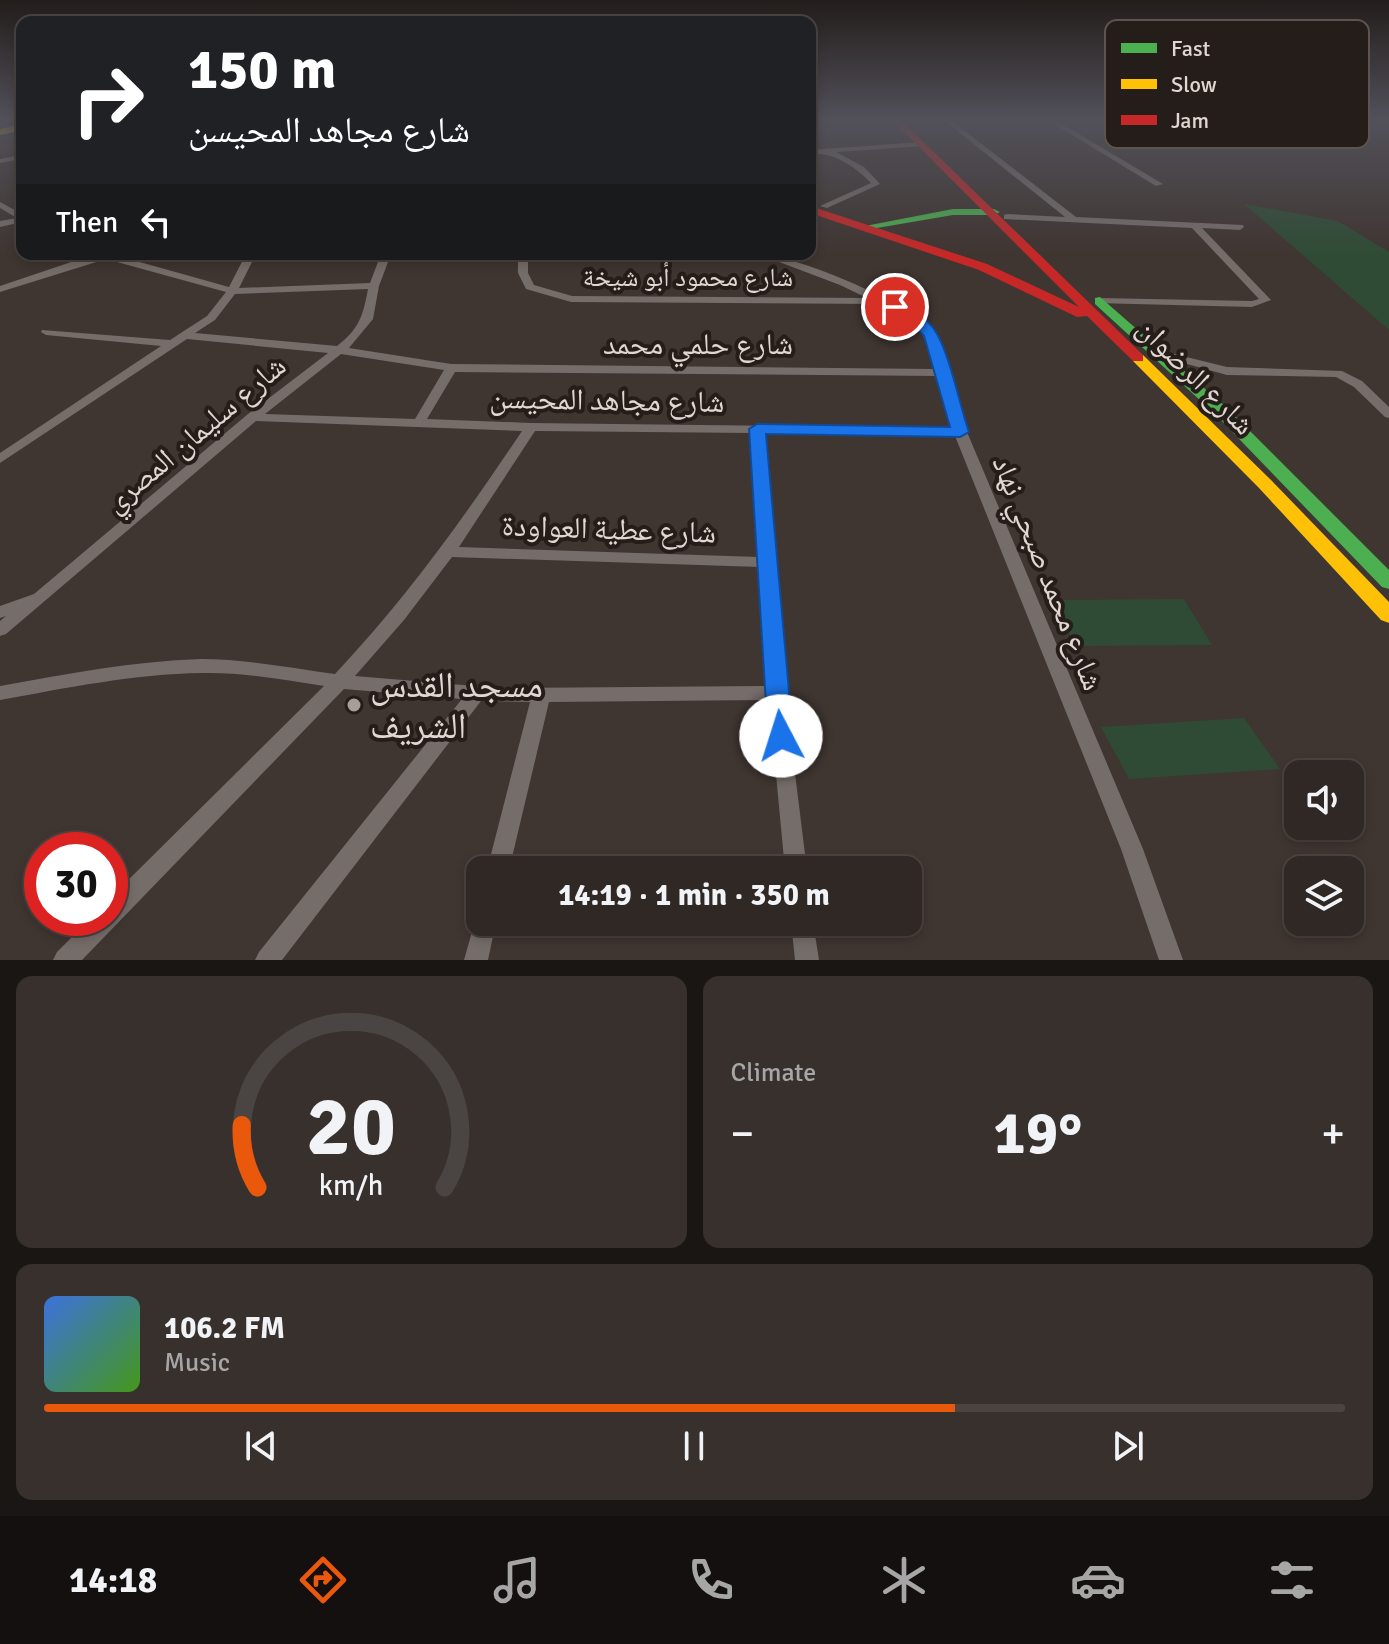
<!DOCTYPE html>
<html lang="en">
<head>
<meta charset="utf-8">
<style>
  body { margin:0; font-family:Signika,"Noto Naskh Arabic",sans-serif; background:#37302d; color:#f1f3f6; height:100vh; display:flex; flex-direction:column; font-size:30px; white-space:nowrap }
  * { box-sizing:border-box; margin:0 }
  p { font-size:26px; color:#a7a6a7 }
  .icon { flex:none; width:44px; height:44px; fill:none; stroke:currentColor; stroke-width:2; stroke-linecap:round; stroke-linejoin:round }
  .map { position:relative; height:960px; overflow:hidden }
  .side { display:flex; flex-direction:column; gap:16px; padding:16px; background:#1a1614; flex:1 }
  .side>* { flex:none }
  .top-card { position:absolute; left:16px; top:16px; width:800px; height:244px; border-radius:16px; box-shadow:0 4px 12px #0003,0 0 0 2px #4a4442; background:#202124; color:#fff; overflow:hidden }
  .buttons { position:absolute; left:1284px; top:760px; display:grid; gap:16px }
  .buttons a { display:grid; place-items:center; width:80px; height:80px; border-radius:16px; background:#2f2825; box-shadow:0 4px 12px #0003,0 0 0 2px #4a4442; font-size:40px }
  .speed { position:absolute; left:24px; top:832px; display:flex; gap:16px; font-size:40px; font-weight:700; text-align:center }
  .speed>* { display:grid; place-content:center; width:104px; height:104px; border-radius:50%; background:#2f2825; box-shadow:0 4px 12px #0003,0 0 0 2px #4a4442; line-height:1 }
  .speed .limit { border:12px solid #d22; background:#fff; color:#111 }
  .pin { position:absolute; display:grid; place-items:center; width:68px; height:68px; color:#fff; margin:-34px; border:4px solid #fff; border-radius:50%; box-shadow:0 2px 8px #0007 }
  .me { position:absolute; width:88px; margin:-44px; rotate:355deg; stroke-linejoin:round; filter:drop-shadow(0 0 6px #0008) }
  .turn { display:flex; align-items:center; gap:28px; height:168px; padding:0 40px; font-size:36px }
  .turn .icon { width:104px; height:104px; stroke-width:2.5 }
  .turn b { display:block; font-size:56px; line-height:68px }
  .then { display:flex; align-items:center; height:76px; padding:0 40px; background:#0003; gap:16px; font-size:30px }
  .big { font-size:60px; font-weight:700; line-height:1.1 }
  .side .tile { flex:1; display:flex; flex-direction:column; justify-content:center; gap:12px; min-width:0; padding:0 28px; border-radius:16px; background:#37302d }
  .side .dial { align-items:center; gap:0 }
  .dial svg { height:208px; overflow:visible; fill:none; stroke:#4a4442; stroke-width:7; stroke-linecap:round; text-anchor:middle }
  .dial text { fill:#f1f3f6; stroke:none }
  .song { display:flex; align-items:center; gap:24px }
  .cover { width:96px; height:96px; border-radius:12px; background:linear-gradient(135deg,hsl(220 70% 55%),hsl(100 70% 35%)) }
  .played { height:8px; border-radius:4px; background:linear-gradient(90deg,#ea580c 70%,#4a4442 70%) }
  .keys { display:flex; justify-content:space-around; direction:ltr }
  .heat { display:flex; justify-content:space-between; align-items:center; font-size:44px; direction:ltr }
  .side .tiles { flex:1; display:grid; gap:16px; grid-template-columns:1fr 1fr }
  .tile:last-child { grid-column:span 2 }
  .trip { position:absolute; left:466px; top:856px; width:456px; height:80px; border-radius:16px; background:#2f2825; box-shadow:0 4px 12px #0003,0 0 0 2px #4a4442; font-weight:700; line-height:80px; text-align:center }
  .dock { display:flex; height:128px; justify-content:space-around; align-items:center; background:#13100f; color:#a7a6a7 }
  .dock .icon { width:56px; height:56px }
  .dock .on { color:#ea580c }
  .dock b { font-size:36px; color:#f1f3f6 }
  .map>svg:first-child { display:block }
  .green { fill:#2f4b35 }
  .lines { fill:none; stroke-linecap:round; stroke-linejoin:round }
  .street { fill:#756d6a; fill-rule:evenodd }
  .fast { fill:#4caf50; fill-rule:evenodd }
  .slow { fill:#ffc107; fill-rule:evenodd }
  .jam { fill:#c62828; fill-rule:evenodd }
  .route { fill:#1a73e8; stroke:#114b97; stroke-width:2 }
  .poi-dot { fill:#a89e99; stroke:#251d19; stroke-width:3 }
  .labels { text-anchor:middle; stroke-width:8; stroke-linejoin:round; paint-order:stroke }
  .far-street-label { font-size:26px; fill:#e1d6d1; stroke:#251d19 }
  .street-label { font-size:30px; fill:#e1d6d1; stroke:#251d19 }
  .near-poi-label { font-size:36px; fill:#e1d6d1; stroke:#251d19; text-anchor:start }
  .key { fill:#251d19; stroke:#5d5450; stroke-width:2 }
  .key-label { font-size:22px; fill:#e1d6d1 }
</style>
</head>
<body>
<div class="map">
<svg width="1389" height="960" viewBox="0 0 1389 960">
  <rect width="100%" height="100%" fill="#3f3531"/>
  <g class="green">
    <path d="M1244,204L1338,221L1389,252V330Z"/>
    <path d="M1184,599L1212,645L1075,646L1054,600Z"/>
    <path d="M1244,718L1280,769L1129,779L1101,727Z"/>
  </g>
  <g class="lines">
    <g class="street">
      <path d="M894,121H926L923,123H897Z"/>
      <path d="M945,121H952L1076,217L1243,225L1244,227L1240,230L1202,228L1271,300L1252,307L1095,303V299L1099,298L1252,301L1259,299L1192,228L1004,219V215L1007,214L1065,217Z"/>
      <path d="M1049,121H1057L1163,184L1156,186Z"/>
      <path d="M921,142L924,146L836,152L864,167L880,184L827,208L820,206L871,183C854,166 834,152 810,154V150Z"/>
      <path d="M22,155V159L0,163V159Z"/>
      <path d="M0,202L22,214V222L0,227V221L17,218L0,208Z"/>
      <path d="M95,254H111L229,287L246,254H256L239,288L370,283L381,254H391L379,286L373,319L349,348L451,364L935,369C922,327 920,323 879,304L571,302L526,289L518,273V254H528V273L534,285L572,296L867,298L840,285L758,254C793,254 910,303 932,330C941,340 943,358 947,370L950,373L949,375L967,432L1143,849L1183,960H1159L1121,849L955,436L764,434L793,757L807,870H785L769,700L549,702L509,870H487L530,702L481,701L282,960H255L259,952L462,699L344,689L82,960H53L57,952L91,918H110V898L324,686C284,680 243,672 202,673C133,674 67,688 0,700V686C67,674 133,661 201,659C246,659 291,668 335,674C408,596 463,519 522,431L256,421L6,634L0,636V621L6,616L0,618V606L34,594L248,414L328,353L187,339L0,463V453L161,346L46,335L41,332L42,330L170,340L207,316L226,292L106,259L0,292V286ZM368,289C363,316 359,329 337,346L195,333L215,320L235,294ZM341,354L444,370L415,419L265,414ZM455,372L937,376L952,428L531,423L427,419ZM535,431L751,433L759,557L459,547ZM452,557L760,567L768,686L499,688L355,676L404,620Z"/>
      <path d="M1158,350L1227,367L1342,371L1362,381L1389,407V418L1385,417L1354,387L1336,377L1227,375L1154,355L1152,353Z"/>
      <path d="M480,913V922H496L488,960H464L477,914Z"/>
      <path d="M791,922H813L819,960H795Z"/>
    </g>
    <g class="fast">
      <path d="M953,209H994L1000,212L994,215H953L871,229L865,226Z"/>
      <path d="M1100,297L1227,408L1389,570V589L1382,587L1215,414L1095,304V298Z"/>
    </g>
    <g class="slow">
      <path d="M22,124V130L0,135V129Z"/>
      <path d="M1138,354L1143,355L1271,480L1389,602V623L1381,620L1259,488L1133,361V355Z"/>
    </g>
    <path class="jam" d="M893,121H902L1143,355V361H1133L1087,316L1077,317L979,270L810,213V206L987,264L1079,307Z"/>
  </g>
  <linearGradient id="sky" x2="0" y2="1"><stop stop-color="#231d1b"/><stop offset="0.47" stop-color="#52515a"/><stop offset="1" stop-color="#52515a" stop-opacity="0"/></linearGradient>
  <rect width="1389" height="255" fill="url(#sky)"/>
  <path class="route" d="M890,305C906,302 930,320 937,334C950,356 960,406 969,432L960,437L766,434L793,736L790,743L781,746L772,743L768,736L749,429L757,424L950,427L924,336L912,323L890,310Z"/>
  <circle class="poi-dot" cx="354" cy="705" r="8"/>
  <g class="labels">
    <g class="far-street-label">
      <text x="688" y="286">شارع محمود أبو شيخة</text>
    </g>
    <g class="street-label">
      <text x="698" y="354">شارع حلمي محمد</text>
      <text transform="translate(1196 376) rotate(45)" y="10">شارع الرضوان</text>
      <text transform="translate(607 400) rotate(1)" y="10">شارع مجاهد المحيسن</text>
      <text transform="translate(195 434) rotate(-40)" y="10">شارع سليمان المصري</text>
      <text transform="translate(609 529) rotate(2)" y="10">شارع عطية العواودة</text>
      <text transform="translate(1048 573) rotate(68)" y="10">شارع محمد صبحي نهاد</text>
    </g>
    <g class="near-poi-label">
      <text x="370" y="697">مسجد القدس<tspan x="370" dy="41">الشريف</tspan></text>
    </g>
  </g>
  <rect x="1105" y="20" width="264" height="128" rx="12" class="key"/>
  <rect x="1121" y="43" width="36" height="10" fill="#4caf50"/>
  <rect x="1121" y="79" width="36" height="10" fill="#ffc107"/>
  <rect x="1121" y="115" width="36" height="10" fill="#c62828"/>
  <g class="key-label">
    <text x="1171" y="56">Fast</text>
    <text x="1171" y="92">Slow</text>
    <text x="1171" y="128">Jam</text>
  </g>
</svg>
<div class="buttons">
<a><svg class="icon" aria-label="sound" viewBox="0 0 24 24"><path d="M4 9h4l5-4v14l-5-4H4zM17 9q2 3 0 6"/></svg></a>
<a><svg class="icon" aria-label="layers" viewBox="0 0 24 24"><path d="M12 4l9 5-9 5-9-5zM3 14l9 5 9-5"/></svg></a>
</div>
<div class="speed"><div class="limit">30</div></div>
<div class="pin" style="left:895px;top:307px;background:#d93025"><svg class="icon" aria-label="arrive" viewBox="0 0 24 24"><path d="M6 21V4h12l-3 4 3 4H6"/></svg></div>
<svg class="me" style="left:781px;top:736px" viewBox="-20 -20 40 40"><circle r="19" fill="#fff"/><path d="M0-13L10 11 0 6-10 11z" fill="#1a73e8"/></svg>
<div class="trip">14:19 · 1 min · 350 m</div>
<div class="top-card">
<div class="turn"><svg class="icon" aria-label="right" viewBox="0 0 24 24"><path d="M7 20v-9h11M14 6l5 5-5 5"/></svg><div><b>150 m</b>شارع مجاهد المحيسن</div></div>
<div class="then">Then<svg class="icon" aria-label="left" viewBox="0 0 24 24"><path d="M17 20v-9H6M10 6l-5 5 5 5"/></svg></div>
</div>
</div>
<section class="side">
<div class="tiles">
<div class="tile dial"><svg viewBox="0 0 100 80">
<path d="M14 69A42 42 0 1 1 86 69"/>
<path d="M14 69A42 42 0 0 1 8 45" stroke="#ea580c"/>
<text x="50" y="56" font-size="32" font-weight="700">20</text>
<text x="50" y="72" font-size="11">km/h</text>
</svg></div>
<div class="tile"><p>Climate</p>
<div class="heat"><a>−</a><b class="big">19°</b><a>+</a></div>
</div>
<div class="tile">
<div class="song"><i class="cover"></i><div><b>106.2 FM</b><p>Music</p></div></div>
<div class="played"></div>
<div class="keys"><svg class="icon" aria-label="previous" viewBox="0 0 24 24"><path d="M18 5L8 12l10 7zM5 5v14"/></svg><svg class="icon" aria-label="pause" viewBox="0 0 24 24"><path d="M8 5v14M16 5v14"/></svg><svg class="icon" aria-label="next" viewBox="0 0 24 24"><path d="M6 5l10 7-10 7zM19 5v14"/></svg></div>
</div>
</div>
</section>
<nav class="dock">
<b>14:18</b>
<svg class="icon on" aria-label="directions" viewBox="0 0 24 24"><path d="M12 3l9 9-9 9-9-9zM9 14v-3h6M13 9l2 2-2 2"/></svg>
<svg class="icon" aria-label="music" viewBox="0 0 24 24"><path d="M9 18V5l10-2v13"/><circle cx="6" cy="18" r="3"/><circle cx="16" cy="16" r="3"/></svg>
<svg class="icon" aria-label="phone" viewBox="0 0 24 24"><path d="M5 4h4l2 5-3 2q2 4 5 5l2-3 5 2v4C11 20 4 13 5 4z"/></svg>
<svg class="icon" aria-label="climate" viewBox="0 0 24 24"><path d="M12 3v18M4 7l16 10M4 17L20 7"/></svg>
<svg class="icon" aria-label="car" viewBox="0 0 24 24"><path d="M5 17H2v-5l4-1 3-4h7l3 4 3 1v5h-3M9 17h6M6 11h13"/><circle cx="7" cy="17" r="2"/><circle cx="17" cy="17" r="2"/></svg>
<svg class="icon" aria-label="filters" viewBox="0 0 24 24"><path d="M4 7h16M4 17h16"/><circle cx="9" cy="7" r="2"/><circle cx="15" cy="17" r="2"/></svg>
</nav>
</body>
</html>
